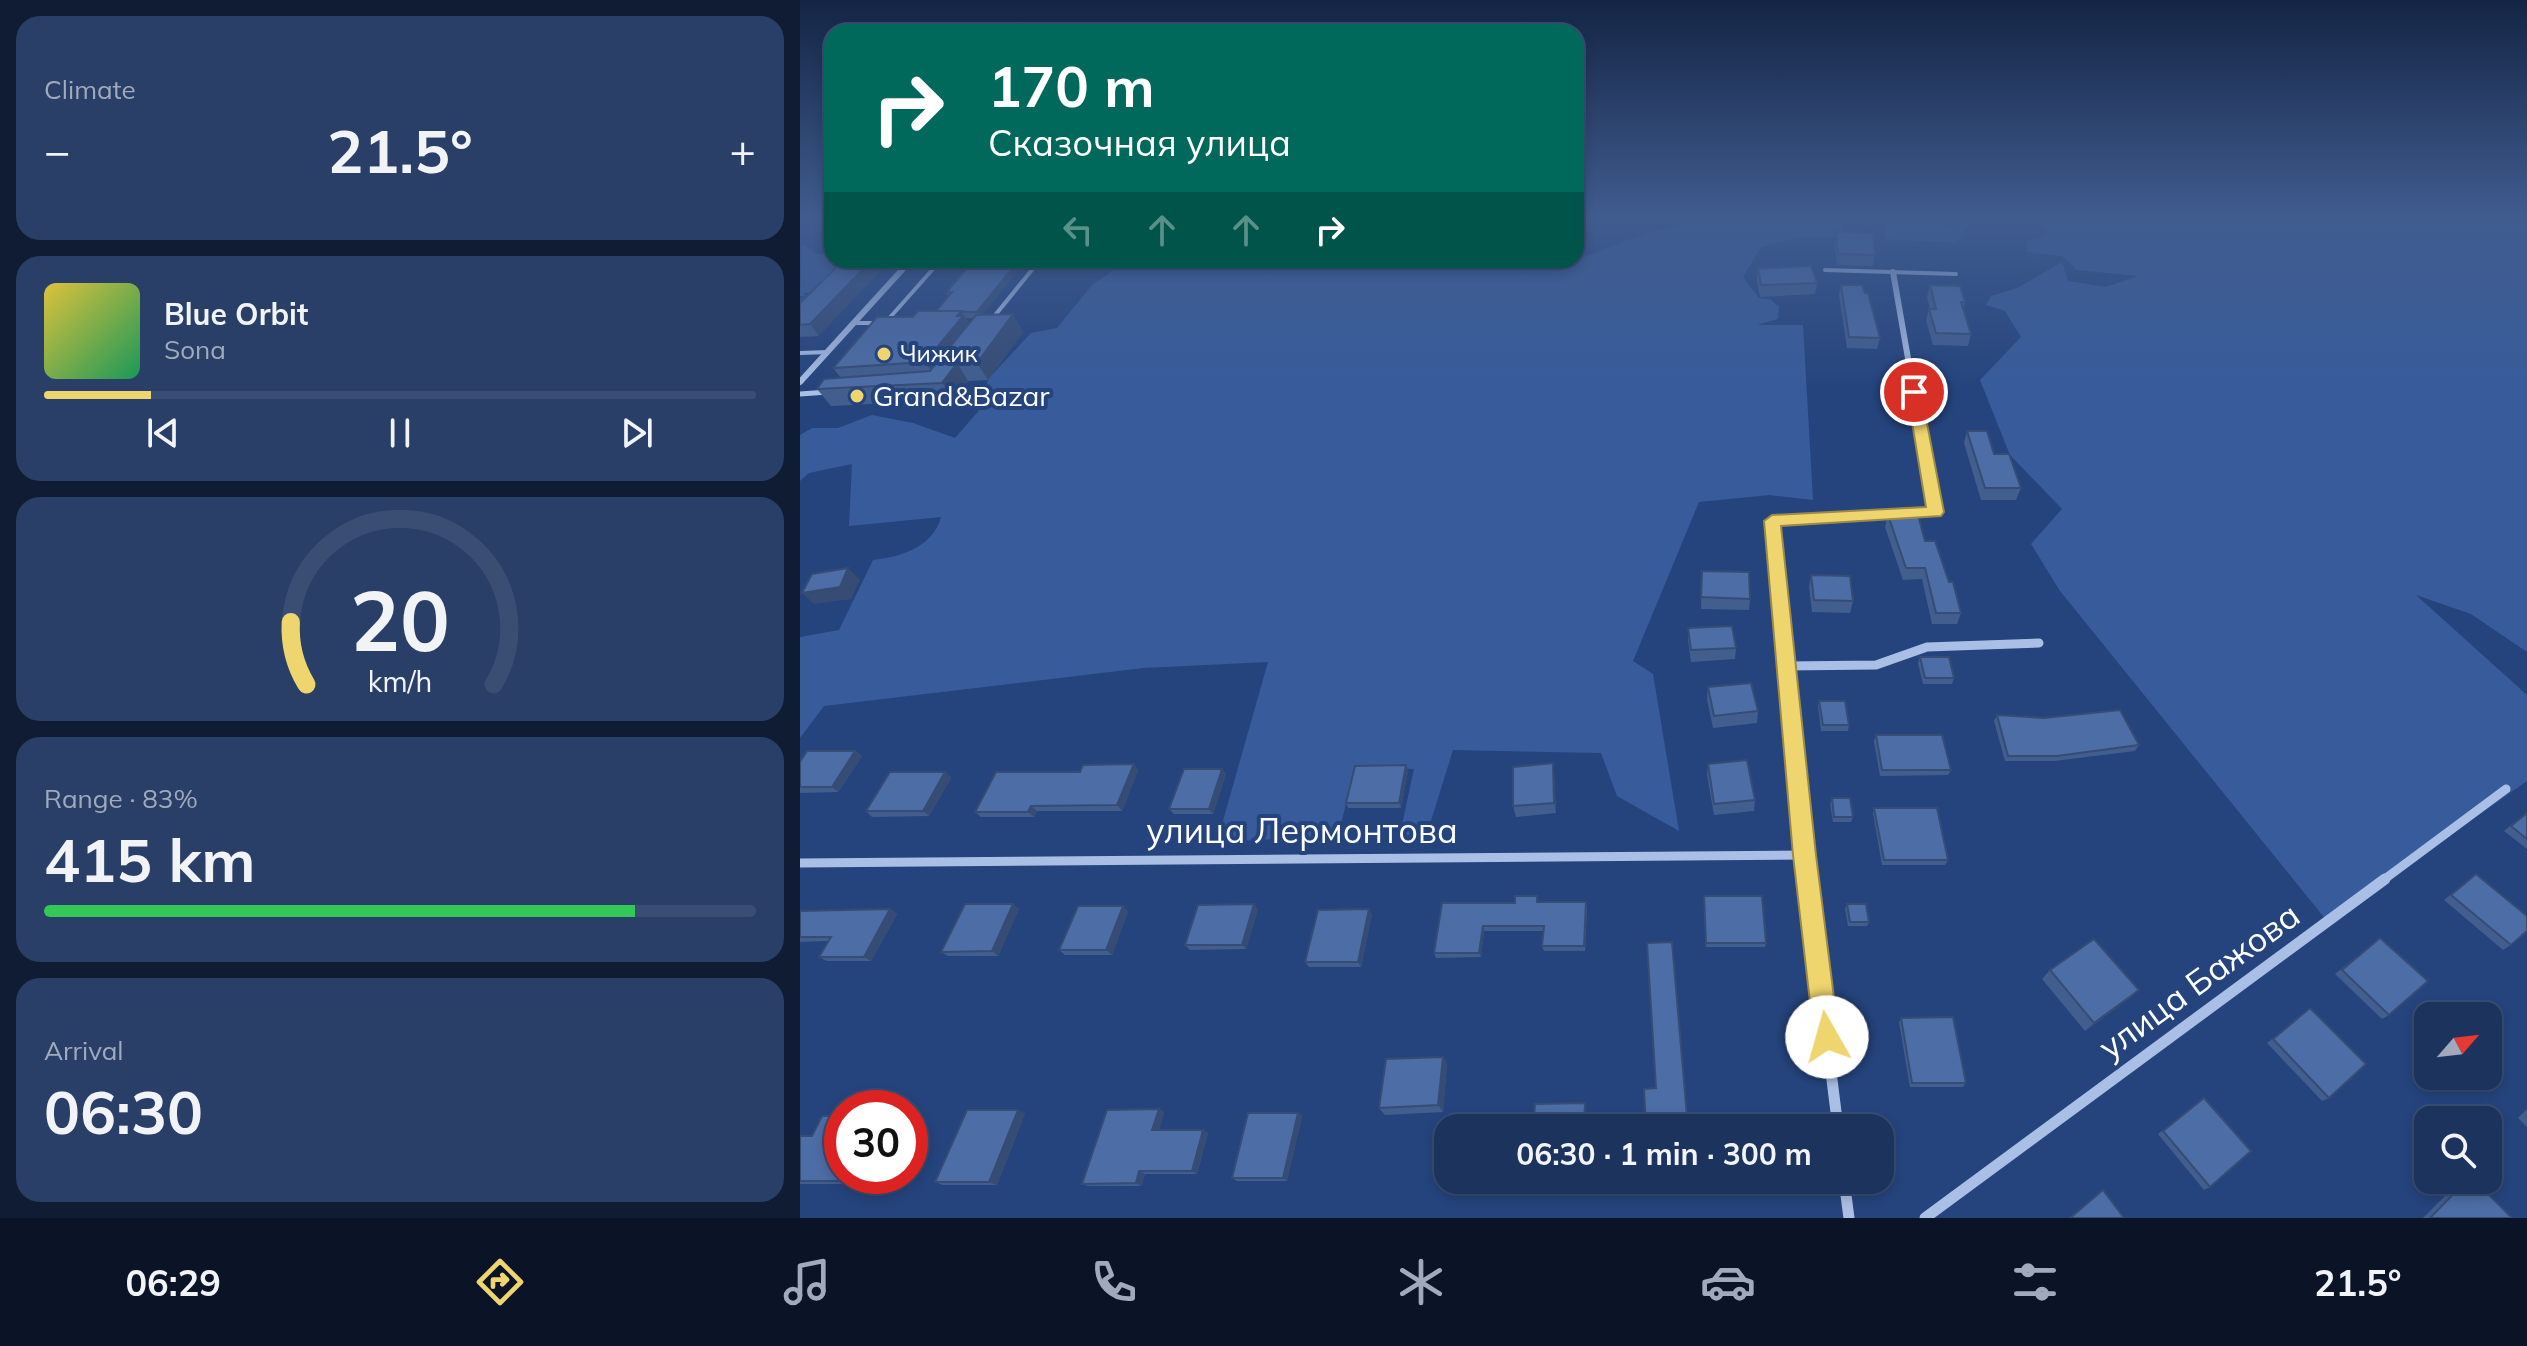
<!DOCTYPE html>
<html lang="en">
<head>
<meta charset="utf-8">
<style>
  body { margin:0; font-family:Mulish,sans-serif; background:#293f67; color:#f1f3f6; height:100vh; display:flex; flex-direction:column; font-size:30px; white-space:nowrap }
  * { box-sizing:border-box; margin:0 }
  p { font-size:26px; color:#a0aabc }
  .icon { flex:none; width:44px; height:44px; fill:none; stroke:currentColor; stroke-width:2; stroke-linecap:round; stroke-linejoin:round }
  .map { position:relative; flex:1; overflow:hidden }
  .panel { display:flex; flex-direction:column; gap:16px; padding:16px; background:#0f1c34; width:800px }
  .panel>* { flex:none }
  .top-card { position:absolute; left:24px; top:24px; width:760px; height:244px; border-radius:24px; box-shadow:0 4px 12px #0003,0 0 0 2px #3a4e73; background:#00695c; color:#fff; overflow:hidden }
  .needle { width:52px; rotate:62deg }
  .fabs { position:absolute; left:1614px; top:1002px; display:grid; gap:16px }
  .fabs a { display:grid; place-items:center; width:88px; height:88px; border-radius:16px; background:#1c335e; box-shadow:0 4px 12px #0003,0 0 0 2px #3a4e73; font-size:40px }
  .speed { position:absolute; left:24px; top:1090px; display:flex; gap:16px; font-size:40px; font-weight:700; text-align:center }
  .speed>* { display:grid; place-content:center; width:104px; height:104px; border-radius:50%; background:#1c335e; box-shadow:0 4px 12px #0003,0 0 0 2px #3a4e73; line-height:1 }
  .speed .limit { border:12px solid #d22; background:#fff; color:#111 }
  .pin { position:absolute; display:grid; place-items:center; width:68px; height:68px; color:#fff; margin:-34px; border:4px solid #fff; border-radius:50%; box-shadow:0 2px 8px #0007 }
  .me { position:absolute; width:88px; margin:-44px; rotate:353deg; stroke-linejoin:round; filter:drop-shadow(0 0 6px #0008) }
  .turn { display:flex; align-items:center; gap:28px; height:168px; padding:0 32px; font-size:36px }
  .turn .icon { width:104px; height:104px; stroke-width:2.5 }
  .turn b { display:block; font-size:56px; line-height:68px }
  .lanes { display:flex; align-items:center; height:76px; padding:0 32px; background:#0003; justify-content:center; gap:40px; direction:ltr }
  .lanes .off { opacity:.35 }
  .big { font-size:60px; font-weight:700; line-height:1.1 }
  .panel .card { flex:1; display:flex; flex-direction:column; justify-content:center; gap:12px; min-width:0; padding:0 28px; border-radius:24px; background:#293f67 }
  .panel .dial { align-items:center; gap:0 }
  .dial svg { height:208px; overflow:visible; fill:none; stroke:#3a4e73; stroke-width:7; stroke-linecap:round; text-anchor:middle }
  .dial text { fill:#f1f3f6; stroke:none }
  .song { display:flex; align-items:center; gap:24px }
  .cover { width:96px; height:96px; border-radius:12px; background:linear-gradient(135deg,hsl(50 70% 55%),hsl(150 70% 35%)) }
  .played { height:8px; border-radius:4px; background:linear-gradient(90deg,#efd56e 15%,#3a4e73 15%) }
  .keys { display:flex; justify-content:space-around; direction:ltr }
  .heat { display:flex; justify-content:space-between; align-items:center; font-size:44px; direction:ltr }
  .charge { height:12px; border-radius:6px; background:linear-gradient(90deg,#34c759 83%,#3a4e73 0) }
  .trip { position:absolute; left:634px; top:1114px; width:460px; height:80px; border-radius:24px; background:#1c335e; box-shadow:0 4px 12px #0003,0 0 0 2px #3a4e73; font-weight:700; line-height:80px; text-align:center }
  .dock { display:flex; height:128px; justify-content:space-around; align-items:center; background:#0b1426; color:#a0aabc }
  .dock .icon { width:56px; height:56px }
  .dock .on { color:#efd56e }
  .dock b { font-size:36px; color:#f1f3f6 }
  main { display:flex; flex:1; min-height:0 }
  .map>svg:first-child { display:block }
  .green { fill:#385c9b }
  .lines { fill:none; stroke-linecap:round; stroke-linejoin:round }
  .lane-far1 { stroke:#aabfe5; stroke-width:4 }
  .lane { stroke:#aabfe5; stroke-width:5 }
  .street-far3 { stroke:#aabfe5; stroke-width:6 }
  .street-far2 { stroke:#aabfe5; stroke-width:7 }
  .street-far1 { stroke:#aabfe5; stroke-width:9 }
  .street { stroke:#aabfe5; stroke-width:11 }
  .wall { fill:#425e8f; fill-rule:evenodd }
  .shaded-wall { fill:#364c74 }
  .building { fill:#4d6da6; stroke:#364c74; stroke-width:2 }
  .route { fill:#efd56e; stroke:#9b8a48; stroke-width:2 }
  .poi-dot { fill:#efd56e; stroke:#25447d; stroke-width:3 }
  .labels { text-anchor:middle; stroke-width:8; stroke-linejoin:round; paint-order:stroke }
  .far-poi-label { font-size:24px; fill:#fff; stroke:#25447d; text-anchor:start }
  .poi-label { font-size:28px; fill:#fff; stroke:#25447d; text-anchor:start }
  .near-street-label { font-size:34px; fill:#fff; stroke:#25447d }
</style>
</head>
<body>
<main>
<section class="panel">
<div class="card"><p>Climate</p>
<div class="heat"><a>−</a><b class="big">21.5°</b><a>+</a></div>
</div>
<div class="card">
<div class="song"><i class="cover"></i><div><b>Blue Orbit</b><p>Sona</p></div></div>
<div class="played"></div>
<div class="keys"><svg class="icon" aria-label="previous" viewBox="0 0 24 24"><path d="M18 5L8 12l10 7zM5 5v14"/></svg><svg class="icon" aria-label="pause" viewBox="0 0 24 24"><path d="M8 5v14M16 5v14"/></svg><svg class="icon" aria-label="next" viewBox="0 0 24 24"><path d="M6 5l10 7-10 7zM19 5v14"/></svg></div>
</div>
<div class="card dial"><svg viewBox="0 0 100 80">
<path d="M14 69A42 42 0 1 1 86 69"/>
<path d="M14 69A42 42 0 0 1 8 45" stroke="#efd56e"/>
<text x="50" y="56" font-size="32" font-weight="700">20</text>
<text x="50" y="72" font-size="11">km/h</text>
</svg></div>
<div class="card"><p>Range · 83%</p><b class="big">415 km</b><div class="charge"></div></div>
<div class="card"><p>Arrival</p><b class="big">06:30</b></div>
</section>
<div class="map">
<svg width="1727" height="1218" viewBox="0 0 1727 1218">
  <rect width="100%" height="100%" fill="#25447d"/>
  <g class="green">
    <path d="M881,218H1017L1043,222L1041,238L1000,237L961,247L943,277L959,298L970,299L979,307L978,319L957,325H1003L1013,500L969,495L899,502L833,661L853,674L879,831L817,796L801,753L653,750L626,837L600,834L614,769L555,767L538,836L417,842L468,662L343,668L24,706L0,738V637L39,630L73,560C101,557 133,547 141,517L49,526L52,464L9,473L0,481V435L12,428H38L72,415L113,423L155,438L183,406L188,379L231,333L257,328L292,285L323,264L250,262L252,260H776L853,231L877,227Z"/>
    <path d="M1134,218L1147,228L1169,223L1157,243L1085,239V220Z"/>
    <path d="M1234,218H1727V652L1671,614L1616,595L1727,695V781L1527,921L1260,591L1231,544L1262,509L1210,455L1180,380L1221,337L1205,311L1186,305L1191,296L1217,288L1262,262L1268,281L1306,287L1338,276L1277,270L1263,256L1227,252V241L1247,235Z"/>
    <path d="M2,244L17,254H26L32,249V260H43L9,293H3L6,296H0Z"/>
  </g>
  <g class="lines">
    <g class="lane-far1">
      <path d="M1025,270L1156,274"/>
      <path d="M192,319L240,260"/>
      <path d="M53,323H79"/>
      <path d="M85,323L141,260"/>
      <path d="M0,353L28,352"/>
      <path d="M18,393L28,392"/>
    </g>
    <path class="lane" d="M0,394L28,392"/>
    <g class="street-far3">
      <path d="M1093,272L1114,393"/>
      <path d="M0,382L111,260"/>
    </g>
    <path class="street-far2" d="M981,610L972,521L1135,512L1114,391"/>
    <g class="street-far1">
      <path d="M981,608L987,666"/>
      <path d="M0,863L1004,855"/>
      <path d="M1007,881L987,666L1076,665L1127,647L1239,643"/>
      <path d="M1582,881L1706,789"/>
    </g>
    <g class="street">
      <path d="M1007,879L1038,1128"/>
      <path d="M1044,1180L1049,1218"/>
      <path d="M1125,1218L1585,879"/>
    </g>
  </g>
  <g class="wall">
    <path d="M1036,231L1075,255L1073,266L1037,265L1035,243Z"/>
    <path d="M174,260L182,315L223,332L188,380L168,381L154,400L31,406L17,389L41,378L33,368L113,317L136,311L148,296L146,293ZM166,318H174L169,323Z"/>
    <path d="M958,269L1017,283L1015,294L960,297L957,280Z"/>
    <path d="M1041,285L1080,338L1077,349L1047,348L1039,295Z"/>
    <path d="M1130,285L1165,302L1163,309L1171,334L1168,346L1133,345L1126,320L1129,309H1130L1127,297Z"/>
    <path d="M0,303L19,336L0,337Z"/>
    <path d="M1167,431L1194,454L1221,488L1216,500H1181L1164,443Z"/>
    <path d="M1088,515L1125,541L1161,613L1157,624H1132L1122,579L1103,580L1085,527Z"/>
    <path d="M902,571L950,599L949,610L901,609Z"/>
    <path d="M1011,575L1053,601L1050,613L1012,612L1009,587Z"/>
    <path d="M888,628L936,648L935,659L891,662L888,640Z"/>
    <path d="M1120,657L1154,678L1152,684H1123L1118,663Z"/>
    <path d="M908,687L958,711L957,723L913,728L907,699Z"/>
    <path d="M1019,701L1049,725L1048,731H1021L1018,706Z"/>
    <path d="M1197,715L1244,718L1339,745L1335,751L1254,761H1205L1194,721Z"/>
    <path d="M1076,735L1151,770L1148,775L1080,776L1074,741Z"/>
    <path d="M55,751L62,756L38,792L0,793V762Z"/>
    <path d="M908,764L955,800L954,811L914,815L907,775Z"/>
    <path d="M422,769L426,774L413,814H374L369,809Z"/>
    <path d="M338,770L322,811H237L234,817H181L175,812L280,772Z"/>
    <path d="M608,771L601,808H548L546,803Z"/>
    <path d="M145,772L151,778L129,816L72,817L66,811Z"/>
    <path d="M754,774L756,813L716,817L713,806Z"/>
    <path d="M1032,798L1053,817L1051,822H1033L1030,804Z"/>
    <path d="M1074,808L1148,860L1145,865H1082L1073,813Z"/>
    <path d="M1727,812V849L1704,831Z"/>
    <path d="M1676,874L1711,945L1703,950L1644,900Z"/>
    <path d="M904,901L966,943L965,947H906Z"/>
    <path d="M738,902L787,907L785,951H744L742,946L744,931H684L681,957L636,958L634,953L715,903Z"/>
    <path d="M213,904L219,909L198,956H148L141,952Z"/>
    <path d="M1047,904L1069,922L1067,926H1048L1045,909Z"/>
    <path d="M90,909L97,914L71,961H27L19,957L28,941L0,942V911Z"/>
    <path d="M458,909L446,949L390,950L385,945Z"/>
    <path d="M328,911L312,955H265L259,950Z"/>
    <path d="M572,914L561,967H509L505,962Z"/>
    <path d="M1580,938L1589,1015L1582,1019L1535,974Z"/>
    <path d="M1250,970L1330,998L1285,1031L1242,979Z"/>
    <path d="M1510,1008L1529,1098L1522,1101L1467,1043Z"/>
    <path d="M1101,1018L1166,1083L1163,1087H1110L1099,1022Z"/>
    <path d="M643,1057L647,1064L643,1112L585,1115L579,1108Z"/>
    <path d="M1404,1098L1410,1187L1404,1190L1358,1134Z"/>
    <path d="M359,1109L364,1112L359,1130H403L408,1133L397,1174H345L341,1186H288L282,1184Z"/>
    <path d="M1727,1109V1127L1718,1118Z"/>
    <path d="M225,1113L197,1185H143L135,1182Z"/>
    <path d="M498,1113L502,1116L487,1181H437L432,1178Z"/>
    <path d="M0,1136L42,1176H57L53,1184H0Z"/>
    <path d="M906,1180H970V1182L968,1188L907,1193Z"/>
    <path d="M1661,1180H1674L1712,1218H1623Z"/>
  </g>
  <g class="shaded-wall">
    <path d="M72,260H90L19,336L10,324Z"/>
    <path d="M219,260H227L180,318L177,312Z"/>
    <path d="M161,311L172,328L137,379L125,362Z"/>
    <path d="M213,314L223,332L188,380L177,363Z"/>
    <path d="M157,363L168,381L154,400L142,383Z"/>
    <path d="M48,568L60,580L51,599L14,604L2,593Z"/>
    <path d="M55,751L62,756L38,792L32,787Z"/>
    <path d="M753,763L754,774L756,813L754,803Z"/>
    <path d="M334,764L338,770L322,811L317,805Z"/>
    <path d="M606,765L608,771L601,808L599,803Z"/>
    <path d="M422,769L426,774L413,814L409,809Z"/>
    <path d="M145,772L151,778L129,816L123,811Z"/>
    <path d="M231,806L237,811L234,817L228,812Z"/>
    <path d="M213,904L219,909L198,956L192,951Z"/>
    <path d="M454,904L458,909L446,949L442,945Z"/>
    <path d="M323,906L328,911L312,955L306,950Z"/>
    <path d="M90,909L97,914L71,961L64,957Z"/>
    <path d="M569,909L572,914L561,967L558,962Z"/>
    <path d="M683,926L684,931L681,957L679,953Z"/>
    <path d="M1339,990L1330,998L1285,1031L1294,1023Z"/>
    <path d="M643,1057L647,1064L643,1112L638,1105Z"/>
    <path d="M359,1109L364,1112L358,1134L352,1130Z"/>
    <path d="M218,1110L225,1113L197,1185L189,1182Z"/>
    <path d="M498,1113L502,1116L487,1181L483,1178Z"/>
    <path d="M403,1130L408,1133L397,1174L392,1171Z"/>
    <path d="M339,1171L345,1174L341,1186L336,1183Z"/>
    <path d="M47,1176H57L53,1184L44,1181Z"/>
  </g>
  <g class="building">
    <path d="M1036,231L1073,233L1075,255L1038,254Z"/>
    <path d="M44,260H72L10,324L0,325V303Z"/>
    <path d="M174,260H219L177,312L136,311L152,292L146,293Z"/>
    <path d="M1011,266L1017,283L961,285L958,269Z"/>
    <path d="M1041,285H1062L1065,293H1068L1080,338L1049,337Z"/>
    <path d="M1130,285L1160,286L1165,302H1161L1171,334L1136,333L1129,309H1136Z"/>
    <path d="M118,311H161L157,316H163L125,362L33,368L77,317H113Z"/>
    <path d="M213,314L177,363H157L142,383L17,389L24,379L130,371L176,315Z"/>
    <path d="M1167,431H1187L1194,454H1209L1221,488H1185Z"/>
    <path d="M1088,515H1118L1125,541H1135L1149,582H1153L1161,613H1136L1125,568H1106Z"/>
    <path d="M48,568L40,587L2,593L12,574Z"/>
    <path d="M902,571L949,572L950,599L901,597Z"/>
    <path d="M1011,575L1050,576L1053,601L1014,600Z"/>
    <path d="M932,626L936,648L891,650L888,628Z"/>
    <path d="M1120,657H1149L1154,678H1125Z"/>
    <path d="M951,683L958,711L914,716L908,687Z"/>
    <path d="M1019,701H1045L1049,725H1023Z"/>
    <path d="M1320,710L1339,745L1257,756H1208L1197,715L1244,718Z"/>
    <path d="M1076,735H1142L1151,770H1082Z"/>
    <path d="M7,751H55L32,787H0V762Z"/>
    <path d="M947,760L955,800L914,804L908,764Z"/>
    <path d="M753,763L754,803L713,806V767Z"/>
    <path d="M334,764L317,805L231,806L228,812H175L196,772H280L283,765Z"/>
    <path d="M606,765L599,803H546L555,766Z"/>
    <path d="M384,769H422L409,809H369Z"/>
    <path d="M90,772H145L123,811H66Z"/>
    <path d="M1032,798H1050L1053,817H1034Z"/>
    <path d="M1074,808H1137L1148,860H1084Z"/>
    <path d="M1727,813V839L1711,826Z"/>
    <path d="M1676,874L1727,916V931L1711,945L1651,895Z"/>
    <path d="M715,896H737V902H786L784,946H742L744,926H683L679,953H634L642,903H715Z"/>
    <path d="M904,896H962L966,943H906Z"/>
    <path d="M165,904H213L192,951L141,952Z"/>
    <path d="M454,904L442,945H385L398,905Z"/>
    <path d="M1047,904H1066L1069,922H1050Z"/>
    <path d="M278,906H323L306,950H259Z"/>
    <path d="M90,909L64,957H19L31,937H0V911Z"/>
    <path d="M569,909L558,962H505L518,910Z"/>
    <path d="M1580,938L1628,981L1589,1015L1542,970Z"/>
    <path d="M1294,939L1339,990L1294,1023L1250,970Z"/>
    <path d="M872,942L888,1128H846L844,1089L856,1088L847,943Z"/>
    <path d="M1510,1008L1566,1064L1529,1098L1473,1039Z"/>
    <path d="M1153,1017L1166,1083H1112L1101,1018Z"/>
    <path d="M643,1057L638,1105L579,1108L586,1059Z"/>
    <path d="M1404,1098L1451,1151L1410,1187L1363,1131Z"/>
    <path d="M785,1103L784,1128H733L735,1104Z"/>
    <path d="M359,1109L352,1130H403L392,1171H339L336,1183L282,1184L307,1110Z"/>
    <path d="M167,1110H218L189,1182H135Z"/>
    <path d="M448,1113H498L483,1178H432Z"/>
    <path d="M22,1116H42V1176H47L44,1181H0V1136H12Z"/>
    <path d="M907,1180H970V1182L908,1188Z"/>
    <path d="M1667,1180H1674L1712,1218H1630Z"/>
    <path d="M1303,1190L1324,1218H1270Z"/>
  </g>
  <linearGradient id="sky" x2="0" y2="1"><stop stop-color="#142545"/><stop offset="0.56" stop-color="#405c8f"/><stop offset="1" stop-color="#405c8f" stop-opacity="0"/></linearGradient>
  <rect width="1727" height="389" fill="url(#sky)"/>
  <path class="route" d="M1114,388L1121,392L1144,512L1141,516L981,526L1016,855L1039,1037L1036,1046L1027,1050L1018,1046L1014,1037L993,855L964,521L972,515L1126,507L1107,392Z"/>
  <g class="poi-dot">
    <circle cx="84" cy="354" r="8"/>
    <circle cx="57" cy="396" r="8"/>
  </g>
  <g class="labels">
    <g class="far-poi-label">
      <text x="100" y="362">Чижик</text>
    </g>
    <g class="poi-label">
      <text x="73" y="406">Grand&amp;Bazar</text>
    </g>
    <g class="near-street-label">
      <text x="502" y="843">улица Лермонтова</text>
      <text transform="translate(1399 981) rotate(-36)" y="12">улица Бажова</text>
    </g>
  </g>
</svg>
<div class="fabs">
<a><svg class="needle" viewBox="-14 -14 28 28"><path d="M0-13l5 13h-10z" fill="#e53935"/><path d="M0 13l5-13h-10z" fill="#a0aabc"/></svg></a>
<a><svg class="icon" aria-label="search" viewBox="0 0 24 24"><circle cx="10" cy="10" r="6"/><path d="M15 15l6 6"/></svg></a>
</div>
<div class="speed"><div class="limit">30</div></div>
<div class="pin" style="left:1114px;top:392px;background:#d93025"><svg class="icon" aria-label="arrive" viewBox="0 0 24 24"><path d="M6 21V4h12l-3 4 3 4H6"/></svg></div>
<svg class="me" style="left:1027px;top:1037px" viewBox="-20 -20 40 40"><circle r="19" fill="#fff"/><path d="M0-13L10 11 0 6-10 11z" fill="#efd56e"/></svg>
<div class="trip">06:30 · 1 min · 300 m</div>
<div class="top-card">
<div class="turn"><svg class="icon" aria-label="right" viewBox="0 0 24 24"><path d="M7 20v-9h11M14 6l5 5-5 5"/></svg><div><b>170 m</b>Сказочная улица</div></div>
<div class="lanes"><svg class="icon off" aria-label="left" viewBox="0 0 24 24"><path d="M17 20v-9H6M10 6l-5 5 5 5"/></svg><svg class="icon off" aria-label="ahead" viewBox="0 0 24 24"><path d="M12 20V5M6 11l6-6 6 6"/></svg><svg class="icon off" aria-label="ahead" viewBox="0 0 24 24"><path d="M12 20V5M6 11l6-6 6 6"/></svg><svg class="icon" aria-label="right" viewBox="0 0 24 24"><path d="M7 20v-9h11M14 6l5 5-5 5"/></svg></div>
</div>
</div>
</main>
<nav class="dock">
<b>06:29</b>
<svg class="icon on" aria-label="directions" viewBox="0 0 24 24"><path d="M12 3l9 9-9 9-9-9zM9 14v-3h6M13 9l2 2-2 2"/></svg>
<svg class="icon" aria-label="music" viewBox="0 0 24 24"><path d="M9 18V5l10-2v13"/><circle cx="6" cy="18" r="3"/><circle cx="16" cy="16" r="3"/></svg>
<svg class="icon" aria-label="phone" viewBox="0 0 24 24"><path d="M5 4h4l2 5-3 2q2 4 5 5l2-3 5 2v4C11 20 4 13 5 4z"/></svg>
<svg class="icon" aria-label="climate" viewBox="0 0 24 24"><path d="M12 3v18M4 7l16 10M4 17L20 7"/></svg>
<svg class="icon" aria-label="car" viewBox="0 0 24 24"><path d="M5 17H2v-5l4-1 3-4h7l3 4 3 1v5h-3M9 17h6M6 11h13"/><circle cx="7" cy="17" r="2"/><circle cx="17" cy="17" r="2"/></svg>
<svg class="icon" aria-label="filters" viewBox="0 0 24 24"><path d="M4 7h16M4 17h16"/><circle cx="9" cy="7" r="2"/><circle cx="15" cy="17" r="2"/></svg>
<b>21.5°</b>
</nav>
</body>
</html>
